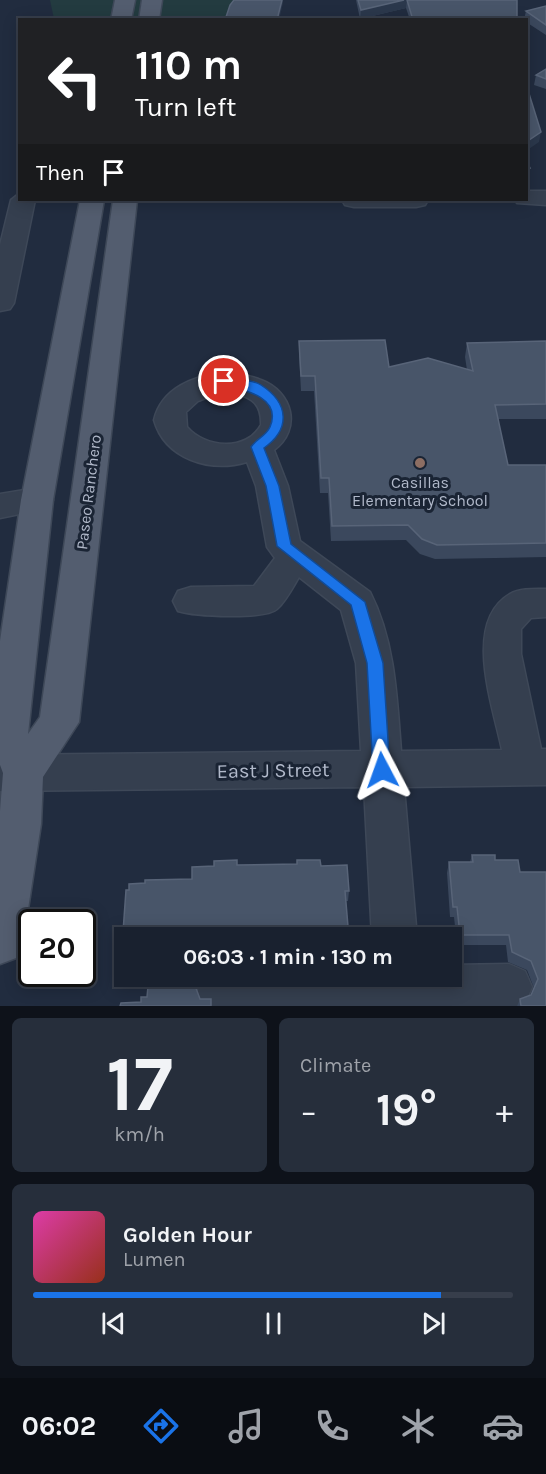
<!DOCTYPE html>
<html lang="en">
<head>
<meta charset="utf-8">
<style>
  body { margin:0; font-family:Karla,sans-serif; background:#262e3b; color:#f1f3f6; height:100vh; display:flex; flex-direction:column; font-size:22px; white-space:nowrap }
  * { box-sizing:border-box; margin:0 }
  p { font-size:20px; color:#9fa3aa }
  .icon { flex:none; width:33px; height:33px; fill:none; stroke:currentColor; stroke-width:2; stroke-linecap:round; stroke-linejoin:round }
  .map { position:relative; height:1006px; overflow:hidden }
  .drawer { display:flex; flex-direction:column; gap:12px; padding:12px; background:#0e121a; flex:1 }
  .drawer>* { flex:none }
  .banner { position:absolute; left:18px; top:18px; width:510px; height:183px; border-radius:0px; box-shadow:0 3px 15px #0003,0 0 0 2px #373e4b; background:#202124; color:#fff; overflow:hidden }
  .speed { position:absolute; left:18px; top:909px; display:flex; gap:12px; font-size:30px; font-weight:700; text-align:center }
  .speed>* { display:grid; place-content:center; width:78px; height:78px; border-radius:50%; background:#19212f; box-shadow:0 3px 15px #0003,0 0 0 2px #373e4b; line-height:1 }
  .speed .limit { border:3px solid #111; border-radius:9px; background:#fff; color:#111 }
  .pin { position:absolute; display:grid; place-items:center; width:51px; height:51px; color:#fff; margin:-26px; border:3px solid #fff; border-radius:50%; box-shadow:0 2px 6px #0007 }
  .me { position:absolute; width:66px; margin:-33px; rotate:356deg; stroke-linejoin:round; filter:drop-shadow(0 0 4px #0008) }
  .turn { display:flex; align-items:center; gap:21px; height:126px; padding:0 18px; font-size:27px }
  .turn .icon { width:78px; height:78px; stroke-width:2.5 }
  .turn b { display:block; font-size:42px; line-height:51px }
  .then { display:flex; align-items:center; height:57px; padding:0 18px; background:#0003; gap:12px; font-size:22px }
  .big { font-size:45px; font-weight:700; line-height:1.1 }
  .drawer .widget { flex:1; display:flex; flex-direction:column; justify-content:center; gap:9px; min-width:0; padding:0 21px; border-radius:9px; background:#262e3b }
  .drawer .dial { align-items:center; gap:0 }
  .dial b { font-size:78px; line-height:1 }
  .song { display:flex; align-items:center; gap:18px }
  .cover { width:72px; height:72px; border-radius:9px; background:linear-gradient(135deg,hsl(320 70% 55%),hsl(10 70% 35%)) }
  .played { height:6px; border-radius:3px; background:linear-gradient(90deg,#1a73e8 85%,#373e4b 85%) }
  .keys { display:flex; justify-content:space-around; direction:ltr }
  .heat { display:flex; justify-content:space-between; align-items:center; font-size:33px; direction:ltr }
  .drawer .tiles { flex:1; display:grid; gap:12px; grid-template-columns:1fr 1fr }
  .widget:last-child { grid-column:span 2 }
  .trip { position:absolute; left:114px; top:927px; width:348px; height:60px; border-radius:0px; background:#19212f; box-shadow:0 3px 15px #0003,0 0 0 2px #373e4b; font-weight:700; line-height:60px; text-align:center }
  .tabs { display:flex; height:96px; justify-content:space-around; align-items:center; background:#0a0d13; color:#9fa3aa }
  .tabs .icon { width:42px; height:42px }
  .tabs .active { color:#1a73e8 }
  .tabs b { font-size:27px; color:#f1f3f6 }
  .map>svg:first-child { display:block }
  .green { fill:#233b40 }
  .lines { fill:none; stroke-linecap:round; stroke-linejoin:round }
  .minor-casing { stroke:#3e4858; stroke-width:3 }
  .major-casing { stroke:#3e4858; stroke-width:3 }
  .minor { fill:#353f4f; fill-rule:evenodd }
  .major { fill:#535d6f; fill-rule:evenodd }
  .wall { fill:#3b485d }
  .shaded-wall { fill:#2b384c }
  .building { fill:#485569; stroke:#586478; stroke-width:1.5 }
  .route { fill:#1a73e8; stroke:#114b97; stroke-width:1.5 }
  .education-dot { fill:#8d6e63; stroke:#1a2434; stroke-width:2 }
  .labels { text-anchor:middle; stroke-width:6; stroke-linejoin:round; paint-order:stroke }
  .poi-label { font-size:16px; fill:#b1b9ca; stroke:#1a2434 }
  .street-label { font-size:16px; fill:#b1b9ca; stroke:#1a2434 }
  .near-street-label { font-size:20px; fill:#b1b9ca; stroke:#1a2434 }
</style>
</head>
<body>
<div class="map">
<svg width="546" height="1006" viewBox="0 0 546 1006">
  <rect width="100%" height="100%" fill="#212c3f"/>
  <path class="green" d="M50,0H236L232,20L54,19Z"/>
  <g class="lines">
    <g class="minor-casing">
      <g id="minor">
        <path d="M526,191H546V205L517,203L515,200H526Z"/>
        <path d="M20,193V200H35L14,303L10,309L0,311V245L11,200Z"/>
        <path d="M342,200H428L425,205L416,207H354L345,205Z"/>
        <path d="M224,371C236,374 250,375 261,380C293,392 302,429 274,450L288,486L300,541L370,592C395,641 397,697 401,751L502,750C493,706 462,622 510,594C520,588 535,589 546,589V617L531,618L521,629V654L541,749H546V785L404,787L417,938H372L364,787L0,791V755L361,751L356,663L341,610L299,577C293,587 286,601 277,609C265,620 194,616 178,611L173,601L178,591L191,587L254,586L275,558L267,547L256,486L247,462C210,473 165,459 154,420C162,387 194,377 224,371ZM224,391C247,396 262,399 261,425C246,452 205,448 187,427L186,412L198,401Z"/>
        <path d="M37,488L49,492L53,500L49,508L0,518V494Z"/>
        <path d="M509,964L525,971L532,987L525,1003L519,1006H202L197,993L204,976H452V965Z"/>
      </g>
    </g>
    <g class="major-casing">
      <g id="major">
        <path d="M115,0H135L131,20H111Z"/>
        <path d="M142,0H162L159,20H139Z"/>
        <path d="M80,200H104L53,500L28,734L40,717L113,200H137L79,722L43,777L41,824L23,942L16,958L0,964V811L3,773L0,765V641L21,500Z"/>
      </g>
    </g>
    <use href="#minor" class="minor"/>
    <use href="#major" class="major"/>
  </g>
  <g class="wall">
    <path d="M356,0H517V20H410L406,8L360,19Z"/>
    <path d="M546,6V35L526,22V20H524L526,11Z"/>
    <path d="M546,69V89L534,85L536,75Z"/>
    <path d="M526,160L530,168L528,178H526Z"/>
    <path d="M299,341L389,367L467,370L465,357L467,343L546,341V419H498L508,465H546V557L435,559L420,554L406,540L331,541L328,493H320L314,391H301L299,355Z"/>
    <path d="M472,855L495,860L520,872L546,1006H517L520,999L531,995L534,988L527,970L508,962L506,945H457L454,917H450L447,873L449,862H470Z"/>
    <path d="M237,865L321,866L349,891L348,901H346L349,938H124V940L123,932L129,890L145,883L192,879Z"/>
  </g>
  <g class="shaded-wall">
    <path d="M282,0H283V3L279,20H277Z"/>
    <path d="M404,0H407L406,8L360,19L361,10Z"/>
    <path d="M541,132L539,142L526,151V142Z"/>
    <path d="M196,976H202L195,992L194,983Z"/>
  </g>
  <g class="building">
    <path d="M234,0H282L277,20H225L230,5Z"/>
    <path d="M358,0H404L361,10Z"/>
    <path d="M407,0H517V19L413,20Z"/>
    <path d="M546,6V25L526,11Z"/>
    <path d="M546,69V79L536,75Z"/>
    <path d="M526,84L541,132L526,142Z"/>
    <path d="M526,160L530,168H526Z"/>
    <path d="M385,340L389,367L428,358L473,371L467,343L546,341V404L495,405L508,465H546V543L437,545L422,539L408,525L332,526L329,478H321L315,376H301L299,341Z"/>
    <path d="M472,855H495V860H518L520,872H546V1006H521L520,999L531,995L538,979L531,961L512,952L509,935H460L457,907H453L449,862H473Z"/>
    <path d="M237,860V865L297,864V860H320L321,866L347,865L349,891H345L349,938H311V934L262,936V938H125V933L123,932L126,890H129V884L145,883V880L192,879V867L214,866V861Z"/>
    <path d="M149,976H196L194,983L200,999H211V1006H120L121,1003L141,1002V997H147Z"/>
  </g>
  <path class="route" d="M224,377C235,379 252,379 261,385C289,403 291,429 264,448L279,486L291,544L365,602L383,663L390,770L388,775L382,777L376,775L373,770L367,663L351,605L277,546L266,486L251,447C256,439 266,436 270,427C283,395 239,389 220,384V378Z"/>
  <circle class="education-dot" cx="420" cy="463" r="6"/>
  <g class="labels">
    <g class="poi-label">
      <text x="420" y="488">Casillas<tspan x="420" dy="18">Elementary School</tspan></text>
    </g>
    <g class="street-label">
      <text transform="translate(88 492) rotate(-83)" y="6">Paseo Ranchero</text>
    </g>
    <g class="near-street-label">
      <text transform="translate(273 770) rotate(-1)" y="7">East J Street</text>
    </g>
  </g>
</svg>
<div class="speed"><div class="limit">20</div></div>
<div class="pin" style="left:224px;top:381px;background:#d93025"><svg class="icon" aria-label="arrive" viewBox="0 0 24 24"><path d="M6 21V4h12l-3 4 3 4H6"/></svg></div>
<svg class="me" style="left:382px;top:770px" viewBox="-20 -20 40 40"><path d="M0-17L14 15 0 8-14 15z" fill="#1a73e8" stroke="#fff" stroke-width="4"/></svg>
<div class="trip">06:03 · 1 min · 130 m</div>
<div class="banner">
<div class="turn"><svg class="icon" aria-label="left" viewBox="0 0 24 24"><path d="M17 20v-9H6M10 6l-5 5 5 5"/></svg><div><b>110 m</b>Turn left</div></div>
<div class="then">Then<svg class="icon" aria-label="arrive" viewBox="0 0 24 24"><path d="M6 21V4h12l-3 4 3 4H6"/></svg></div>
</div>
</div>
<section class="drawer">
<div class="tiles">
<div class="widget dial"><b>17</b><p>km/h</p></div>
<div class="widget"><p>Climate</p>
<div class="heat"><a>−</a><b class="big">19°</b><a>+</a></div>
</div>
<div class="widget">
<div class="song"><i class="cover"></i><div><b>Golden Hour</b><p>Lumen</p></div></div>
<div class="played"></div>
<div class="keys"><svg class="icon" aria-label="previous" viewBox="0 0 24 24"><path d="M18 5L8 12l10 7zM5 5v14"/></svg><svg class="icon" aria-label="pause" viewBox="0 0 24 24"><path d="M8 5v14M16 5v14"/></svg><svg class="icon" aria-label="next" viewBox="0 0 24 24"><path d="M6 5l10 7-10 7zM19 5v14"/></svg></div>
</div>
</div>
</section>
<nav class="tabs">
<b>06:02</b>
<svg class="icon active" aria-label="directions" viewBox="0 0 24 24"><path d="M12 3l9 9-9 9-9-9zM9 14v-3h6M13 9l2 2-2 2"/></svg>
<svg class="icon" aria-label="music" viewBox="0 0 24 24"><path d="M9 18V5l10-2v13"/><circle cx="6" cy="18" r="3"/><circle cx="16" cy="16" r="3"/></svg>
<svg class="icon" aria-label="phone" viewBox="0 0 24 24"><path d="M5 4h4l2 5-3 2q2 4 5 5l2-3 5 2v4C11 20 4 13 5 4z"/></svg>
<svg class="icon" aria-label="climate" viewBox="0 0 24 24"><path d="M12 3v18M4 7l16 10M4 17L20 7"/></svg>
<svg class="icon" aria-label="car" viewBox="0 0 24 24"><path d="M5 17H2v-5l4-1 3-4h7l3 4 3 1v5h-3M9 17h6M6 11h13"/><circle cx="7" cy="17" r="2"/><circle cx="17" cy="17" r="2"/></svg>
</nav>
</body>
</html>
